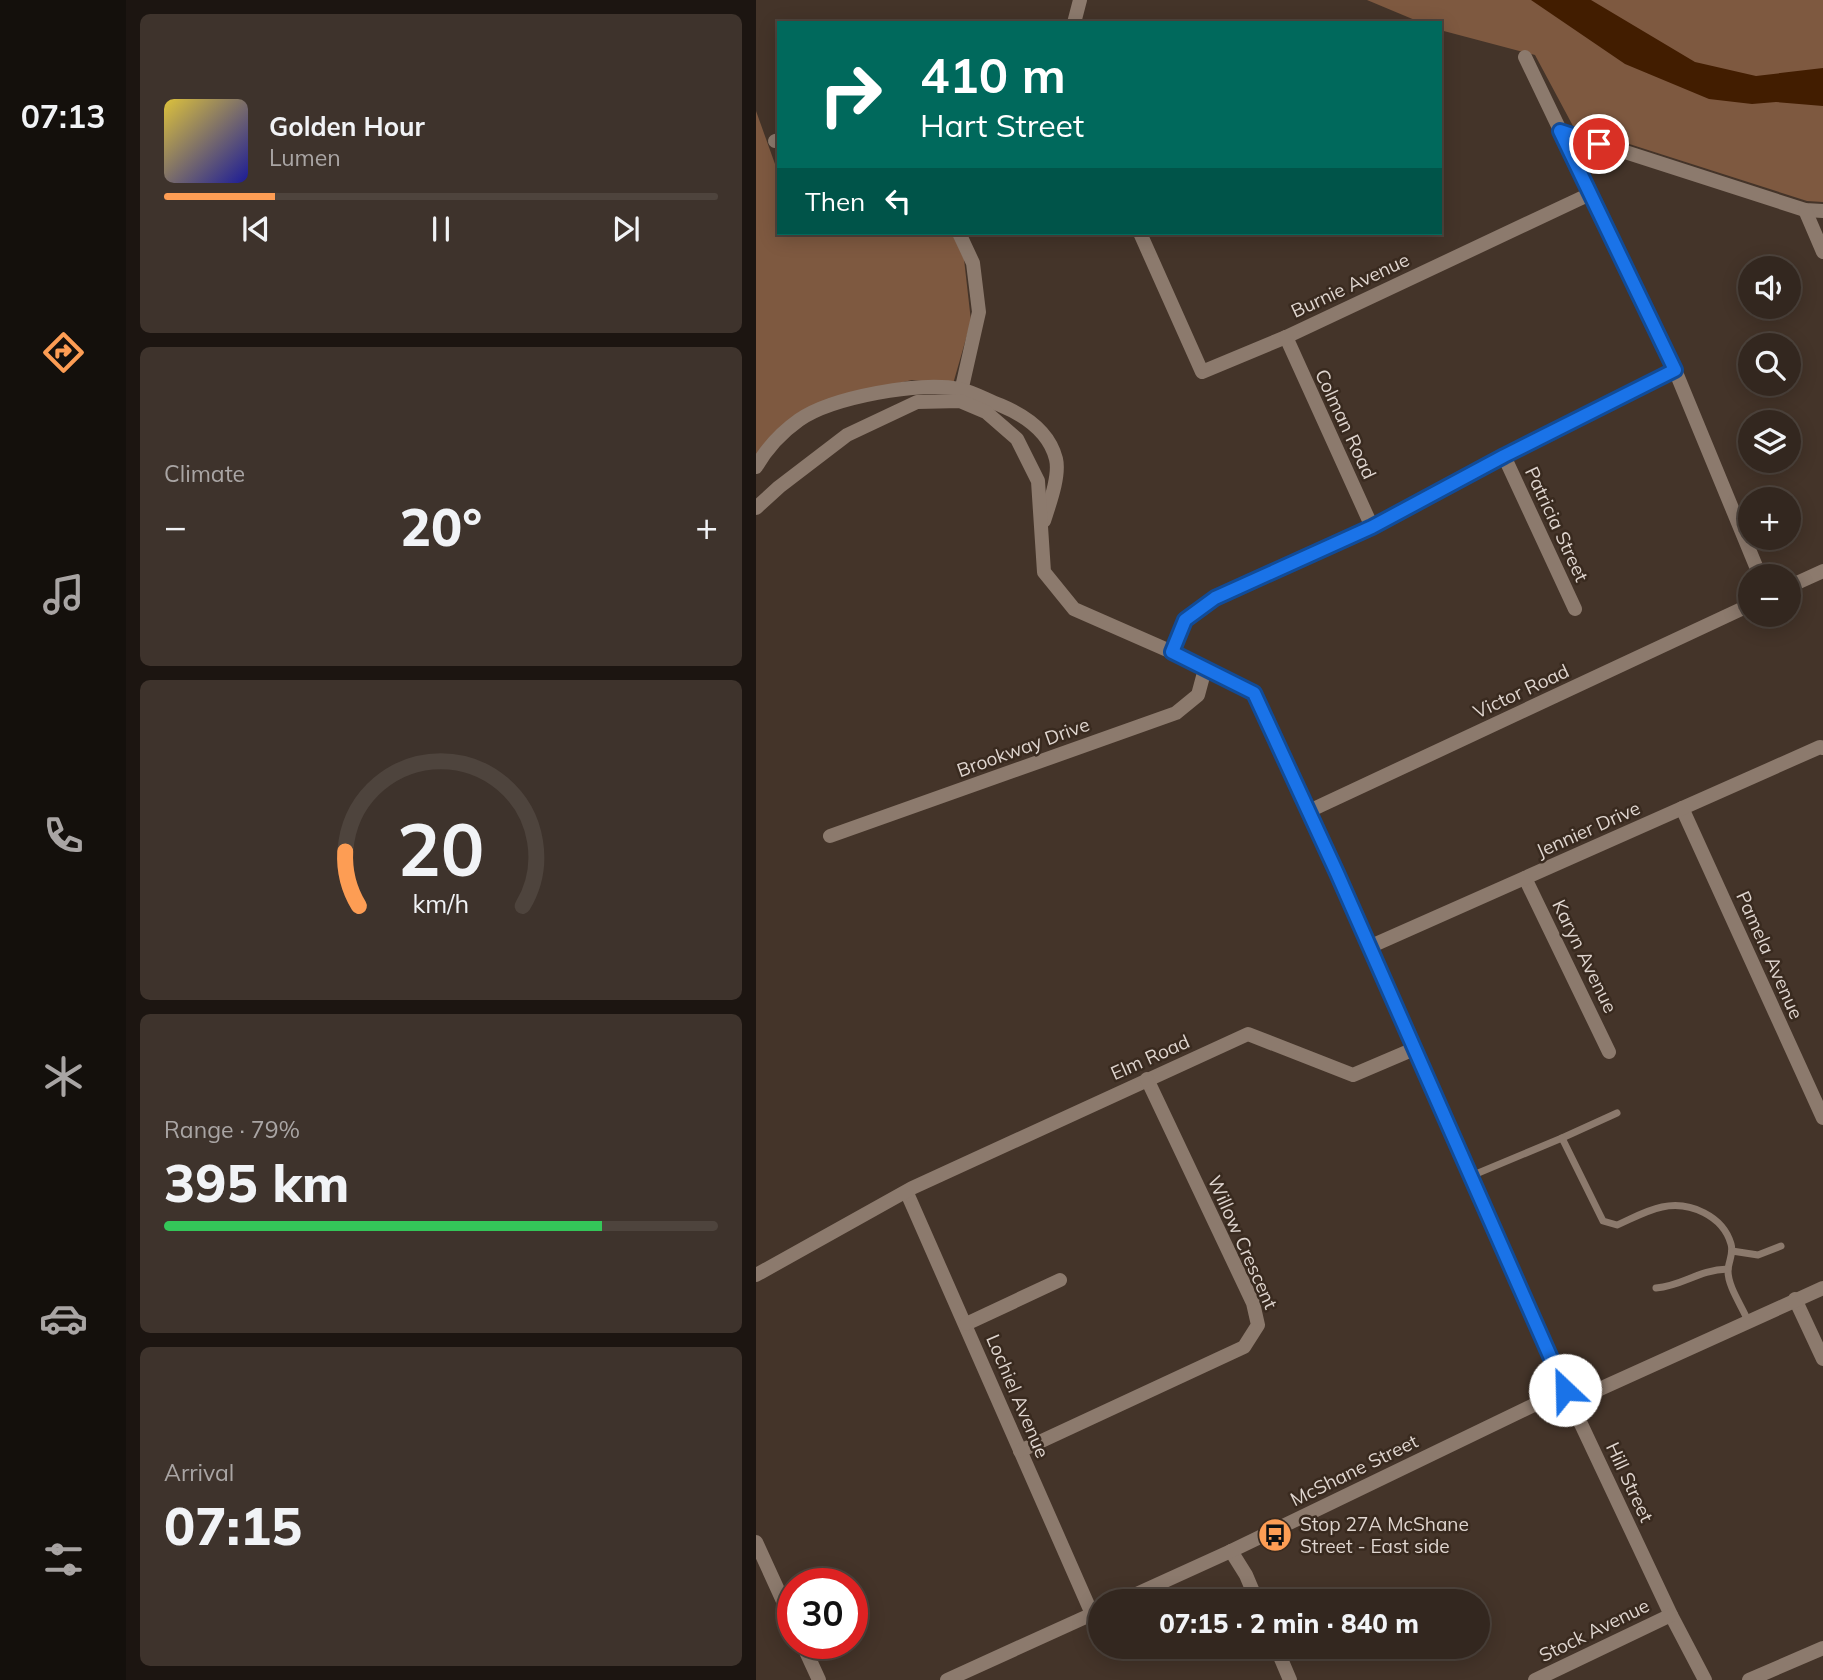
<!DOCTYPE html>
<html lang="en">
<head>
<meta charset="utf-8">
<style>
  body { margin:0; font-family:Mulish,sans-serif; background:#3e332c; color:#f1f3f6; height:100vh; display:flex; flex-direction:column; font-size:26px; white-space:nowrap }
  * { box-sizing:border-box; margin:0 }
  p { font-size:23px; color:#a9a5a4 }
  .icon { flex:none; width:38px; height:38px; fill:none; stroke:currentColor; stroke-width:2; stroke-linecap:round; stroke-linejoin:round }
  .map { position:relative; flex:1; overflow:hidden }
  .details { display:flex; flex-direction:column; gap:14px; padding:14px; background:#1c1511; width:630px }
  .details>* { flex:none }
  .hud { position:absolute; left:21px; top:21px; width:665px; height:214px; border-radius:0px; box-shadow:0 4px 18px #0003,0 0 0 2px #4e443d; background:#00695c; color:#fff; overflow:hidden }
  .fabs { position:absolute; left:982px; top:256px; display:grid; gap:14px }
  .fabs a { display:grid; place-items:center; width:63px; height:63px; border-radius:50%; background:#33271f; box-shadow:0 4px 18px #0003,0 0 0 2px #4e443d; font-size:35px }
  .speed { position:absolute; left:21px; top:1568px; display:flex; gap:14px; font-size:35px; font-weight:700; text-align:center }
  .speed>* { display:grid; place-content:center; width:91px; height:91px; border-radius:50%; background:#33271f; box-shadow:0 4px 18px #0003,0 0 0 2px #4e443d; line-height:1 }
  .speed .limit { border:10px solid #d22; background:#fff; color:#111 }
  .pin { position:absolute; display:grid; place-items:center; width:60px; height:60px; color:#fff; margin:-30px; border:4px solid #fff; border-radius:50%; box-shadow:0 2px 7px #0007 }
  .me { position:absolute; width:77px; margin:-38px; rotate:336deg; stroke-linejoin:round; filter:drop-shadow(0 0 5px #0008) }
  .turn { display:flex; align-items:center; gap:24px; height:147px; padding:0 28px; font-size:32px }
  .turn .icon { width:91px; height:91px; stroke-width:2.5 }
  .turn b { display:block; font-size:49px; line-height:60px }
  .then { display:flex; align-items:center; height:66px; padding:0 28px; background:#0003; gap:14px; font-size:26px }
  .big { font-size:52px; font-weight:800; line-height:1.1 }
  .details .widget { flex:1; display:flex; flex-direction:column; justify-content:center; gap:10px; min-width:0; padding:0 24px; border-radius:10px; background:#3e332c }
  .details .dial { align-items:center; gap:0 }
  .dial svg { height:182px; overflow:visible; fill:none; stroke:#4e443d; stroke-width:7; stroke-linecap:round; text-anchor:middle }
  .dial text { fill:#f1f3f6; stroke:none }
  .song { display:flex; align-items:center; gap:21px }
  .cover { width:84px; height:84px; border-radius:10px; background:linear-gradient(135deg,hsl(50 70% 55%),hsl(240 70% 35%)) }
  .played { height:7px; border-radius:4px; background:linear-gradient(90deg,#fd9d54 20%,#4e443d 20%) }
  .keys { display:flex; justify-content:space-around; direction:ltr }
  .heat { display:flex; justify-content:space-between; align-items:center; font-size:38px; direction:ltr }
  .charge { height:10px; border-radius:5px; background:linear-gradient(90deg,#34c759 79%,#4e443d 0) }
  .trip { position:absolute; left:332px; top:1589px; width:402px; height:70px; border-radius:35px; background:#33271f; box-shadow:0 4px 18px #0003,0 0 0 2px #4e443d; font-weight:800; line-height:70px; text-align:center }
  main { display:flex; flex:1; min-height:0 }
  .tabs { display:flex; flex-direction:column; width:126px; justify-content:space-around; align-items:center; background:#14100c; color:#a9a5a4 }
  .tabs .icon { width:49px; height:49px }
  .tabs .active { color:#fd9d54 }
  .tabs b { font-size:32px; color:#f1f3f6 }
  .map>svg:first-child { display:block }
  .green { fill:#7e5940 }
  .water { fill:#421d00 }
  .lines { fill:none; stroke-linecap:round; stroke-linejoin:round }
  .service { stroke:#8c7a6d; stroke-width:7 }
  .minor { stroke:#8c7a6d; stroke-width:14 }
  .route-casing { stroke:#114b97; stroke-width:18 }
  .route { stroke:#1a73e8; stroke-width:12 }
  .labels { text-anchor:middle; stroke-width:5; stroke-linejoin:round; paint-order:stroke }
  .street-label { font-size:19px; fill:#dfd5cf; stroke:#392a1f }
  .poi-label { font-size:19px; fill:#dfd5cf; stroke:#392a1f; text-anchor:start }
</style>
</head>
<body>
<main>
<nav class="tabs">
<b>07:13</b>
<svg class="icon active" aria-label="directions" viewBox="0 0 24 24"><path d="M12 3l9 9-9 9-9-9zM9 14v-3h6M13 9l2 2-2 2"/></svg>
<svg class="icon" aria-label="music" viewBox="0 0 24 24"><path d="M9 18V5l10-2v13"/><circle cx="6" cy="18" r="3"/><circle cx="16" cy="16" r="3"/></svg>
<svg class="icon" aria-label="phone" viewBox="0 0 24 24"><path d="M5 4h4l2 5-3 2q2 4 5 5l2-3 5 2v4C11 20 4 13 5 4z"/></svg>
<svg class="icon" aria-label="climate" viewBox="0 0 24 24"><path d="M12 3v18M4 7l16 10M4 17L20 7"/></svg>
<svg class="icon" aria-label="car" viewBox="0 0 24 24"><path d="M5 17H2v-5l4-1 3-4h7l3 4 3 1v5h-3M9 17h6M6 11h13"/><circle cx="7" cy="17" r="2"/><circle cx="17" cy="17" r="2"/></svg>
<svg class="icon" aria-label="filters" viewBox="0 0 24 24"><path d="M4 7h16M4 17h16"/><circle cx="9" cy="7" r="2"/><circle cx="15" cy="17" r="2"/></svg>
</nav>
<section class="details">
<div class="widget">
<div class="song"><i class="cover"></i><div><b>Golden Hour</b><p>Lumen</p></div></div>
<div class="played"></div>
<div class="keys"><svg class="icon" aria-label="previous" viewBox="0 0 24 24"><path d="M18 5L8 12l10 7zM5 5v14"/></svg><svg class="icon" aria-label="pause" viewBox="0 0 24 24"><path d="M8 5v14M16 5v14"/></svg><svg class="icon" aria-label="next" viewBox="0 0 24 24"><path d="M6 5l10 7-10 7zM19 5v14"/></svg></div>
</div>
<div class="widget"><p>Climate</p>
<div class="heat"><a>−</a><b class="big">20°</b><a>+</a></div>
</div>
<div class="widget dial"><svg viewBox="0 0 100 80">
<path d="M14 69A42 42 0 1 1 86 69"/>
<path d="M14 69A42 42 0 0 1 8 45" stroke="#fd9d54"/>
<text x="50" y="56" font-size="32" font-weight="700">20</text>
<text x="50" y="72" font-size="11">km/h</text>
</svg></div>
<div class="widget"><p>Range · 79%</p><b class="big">395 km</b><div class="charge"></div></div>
<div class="widget"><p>Arrival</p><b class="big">07:15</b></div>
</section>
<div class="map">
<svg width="1067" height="1680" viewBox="0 0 1067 1680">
  <rect width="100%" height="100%" fill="#443429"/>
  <g class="green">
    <path d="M611,0H1067V202L1051,201L817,126L779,55L684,30V23H666Z"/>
    <path d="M0,111L19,164L23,162V233H196L208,259L215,321L197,384L156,380L90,395L0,458Z"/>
  </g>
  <path class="water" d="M775,0H835L939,62L1000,76L1067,68V106L1020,102L996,104L953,99L869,64Z"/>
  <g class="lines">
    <g class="service">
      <path d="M806,1138L861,1113"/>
      <path d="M715,1176L806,1138L847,1221L861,1225C875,1219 891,1210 906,1207C934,1201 967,1216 975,1244C978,1254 972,1262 972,1271C972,1287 986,1306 992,1321"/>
      <path d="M976,1251L1002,1255L1025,1246"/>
      <path d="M900,1288C929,1285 941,1270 972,1269"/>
    </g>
    <g class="minor">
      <path d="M318,23L324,0"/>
      <path d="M769,57L919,370L1004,576"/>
      <path d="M804,131L1049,210L1067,211"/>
      <path d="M19,141L23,140"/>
      <path d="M1049,210L1067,252"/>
      <path d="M203,233L217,263L223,312L204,396"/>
      <path d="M384,233L446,372L530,337L834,194"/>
      <path d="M530,337L616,527"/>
      <path d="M748,456L819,609"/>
      <path d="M0,467C11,448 26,432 43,420C76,397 165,381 204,389C217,392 231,400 244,405C268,415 293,431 300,459C304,476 293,505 288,521"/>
      <path d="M0,508L23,487L91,435L161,402L204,401L230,412L261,439L282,481L288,572L318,609L416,652L498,693L581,873L809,1390L915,1615L949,1680"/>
      <path d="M1032,587L1067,571"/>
      <path d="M416,652L429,620L459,598L616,527L748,456L919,370"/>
      <path d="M926,808L1067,1118"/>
      <path d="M553,811L994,605"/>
      <path d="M74,836L420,713L442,695L449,669"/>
      <path d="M769,878L853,1052"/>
      <path d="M613,947L1064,747L1067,748"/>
      <path d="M151,1193L336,1614"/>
      <path d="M0,1275L156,1188L492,1034L597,1075L658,1049"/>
      <path d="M1039,1299L1067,1359"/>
      <path d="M210,1324L304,1280"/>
      <path d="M815,1402L1067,1288"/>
      <path d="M264,1451L488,1347L502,1325L497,1303L391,1079"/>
      <path d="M0,1542L37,1623"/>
      <path d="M475,1551L490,1575L501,1601"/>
      <path d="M365,1601L475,1551L809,1390"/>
      <path d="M46,1643L63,1680"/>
      <path d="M520,1647L534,1680"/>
      <path d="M191,1680L343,1611"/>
      <path d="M779,1680L915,1615"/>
      <path d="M993,1680L1067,1648"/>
    </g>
  </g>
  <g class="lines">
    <g class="route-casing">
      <path id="route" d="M809,1390L581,873L498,693L416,652L429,620L459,598L616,527L748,456L919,370L804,131L843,144"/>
    </g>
    <use href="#route" class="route"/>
  </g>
  <defs>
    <g id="bus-disc" transform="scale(1.75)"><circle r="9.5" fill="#fd9d54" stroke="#392a1f"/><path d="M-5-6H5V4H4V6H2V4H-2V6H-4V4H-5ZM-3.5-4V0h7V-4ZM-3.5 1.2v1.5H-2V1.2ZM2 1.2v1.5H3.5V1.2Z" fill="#111"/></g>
  </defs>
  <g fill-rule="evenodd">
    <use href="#bus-disc" x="519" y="1535"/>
  </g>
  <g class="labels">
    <g class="street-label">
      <text transform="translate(594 285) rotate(-25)" y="7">Burnie Avenue</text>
      <text transform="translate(590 424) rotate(65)" y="7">Colman Road</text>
      <text transform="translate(801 524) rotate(65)" y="7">Patricia Street</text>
      <text transform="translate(765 691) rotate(-25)" y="7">Victor Road</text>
      <text transform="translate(267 747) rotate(-20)" y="7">Brookway Drive</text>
      <text transform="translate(832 829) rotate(-24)" y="7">Jennier Drive</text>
      <text transform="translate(1014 955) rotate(66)" y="7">Pamela Avenue</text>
      <text transform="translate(829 956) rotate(64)" y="7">Karyn Avenue</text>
      <text transform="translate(394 1057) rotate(-24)" y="7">Elm Road</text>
      <text transform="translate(487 1242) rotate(66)" y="7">Willow Crescent</text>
      <text transform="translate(262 1396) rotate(67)" y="7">Lochiel Avenue</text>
      <text transform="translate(598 1470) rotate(-26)" y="7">McShane Street</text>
      <text transform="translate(874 1482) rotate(65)" y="7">Hill Street</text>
      <text transform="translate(838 1630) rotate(-26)" y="7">Stock Avenue</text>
    </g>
    <g class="poi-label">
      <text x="544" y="1531">Stop 27A McShane<tspan x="544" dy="22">Street - East side</tspan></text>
    </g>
  </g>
</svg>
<div class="fabs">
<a><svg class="icon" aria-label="sound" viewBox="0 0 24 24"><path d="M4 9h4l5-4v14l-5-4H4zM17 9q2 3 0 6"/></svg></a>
<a><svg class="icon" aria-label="search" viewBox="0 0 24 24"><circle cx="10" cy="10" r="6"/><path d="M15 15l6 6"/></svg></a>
<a><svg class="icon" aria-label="layers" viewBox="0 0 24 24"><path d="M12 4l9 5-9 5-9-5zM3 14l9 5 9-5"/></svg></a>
<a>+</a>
<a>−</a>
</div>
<div class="speed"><div class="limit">30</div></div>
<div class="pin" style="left:843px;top:144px;background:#d93025"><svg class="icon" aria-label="arrive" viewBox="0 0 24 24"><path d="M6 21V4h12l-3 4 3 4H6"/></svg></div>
<svg class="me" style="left:809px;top:1390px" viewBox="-20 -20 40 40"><circle r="19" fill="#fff"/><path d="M0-13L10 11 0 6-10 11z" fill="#1a73e8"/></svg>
<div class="trip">07:15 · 2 min · 840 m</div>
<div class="hud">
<div class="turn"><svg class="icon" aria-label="right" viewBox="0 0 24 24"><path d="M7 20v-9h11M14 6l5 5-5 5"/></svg><div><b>410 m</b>Hart Street</div></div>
<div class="then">Then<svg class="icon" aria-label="left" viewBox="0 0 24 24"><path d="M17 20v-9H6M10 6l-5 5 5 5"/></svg></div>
</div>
</div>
</main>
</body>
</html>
